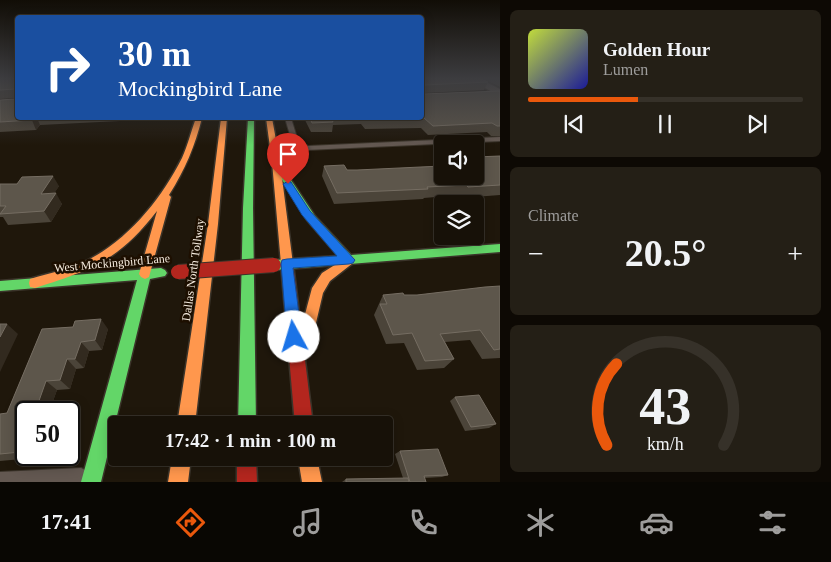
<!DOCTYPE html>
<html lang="en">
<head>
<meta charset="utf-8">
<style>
  body { margin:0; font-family:"Times New Roman",serif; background:#241f16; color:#f1f3f6; height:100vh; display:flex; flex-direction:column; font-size:19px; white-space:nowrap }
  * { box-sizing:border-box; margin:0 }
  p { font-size:16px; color:#9e9d9c }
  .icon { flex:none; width:28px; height:28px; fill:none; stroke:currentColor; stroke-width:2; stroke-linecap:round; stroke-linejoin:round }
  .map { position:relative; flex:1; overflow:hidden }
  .panel { display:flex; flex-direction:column; gap:10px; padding:10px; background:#0d0904; width:331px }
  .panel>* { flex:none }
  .hud { position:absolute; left:15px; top:15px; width:409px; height:105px; border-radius:5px; box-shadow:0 2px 12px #0003,0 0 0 1px #363129; background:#1a4fa0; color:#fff; overflow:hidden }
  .fabs { position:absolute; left:434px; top:135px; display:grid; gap:10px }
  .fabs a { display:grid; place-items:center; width:50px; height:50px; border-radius:5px; background:#171108; box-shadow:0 2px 12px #0003,0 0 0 1px #363129; font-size:25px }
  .speed { position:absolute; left:15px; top:401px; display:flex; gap:10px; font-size:25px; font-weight:700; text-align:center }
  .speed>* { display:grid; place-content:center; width:65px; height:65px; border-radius:50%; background:#171108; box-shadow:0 2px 12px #0003,0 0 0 1px #363129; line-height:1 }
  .speed .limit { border:2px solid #111; border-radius:8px; background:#fff; color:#111 }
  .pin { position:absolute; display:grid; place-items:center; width:42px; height:42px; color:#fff; margin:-51px -21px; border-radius:50% 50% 50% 0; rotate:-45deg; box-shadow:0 0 5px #0007 }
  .pin .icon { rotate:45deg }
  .me { position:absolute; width:55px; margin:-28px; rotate:354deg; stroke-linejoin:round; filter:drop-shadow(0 0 4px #0008) }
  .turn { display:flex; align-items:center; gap:18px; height:105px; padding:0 20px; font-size:22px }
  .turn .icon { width:65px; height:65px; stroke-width:2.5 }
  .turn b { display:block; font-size:35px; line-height:42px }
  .big { font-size:38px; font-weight:800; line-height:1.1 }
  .panel .card { flex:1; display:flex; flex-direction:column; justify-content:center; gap:8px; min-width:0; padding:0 18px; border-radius:8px; background:#241f16 }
  .panel .dial { align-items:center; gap:0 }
  .dial svg { height:130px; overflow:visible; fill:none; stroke:#363129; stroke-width:7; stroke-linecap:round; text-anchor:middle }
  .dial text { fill:#f1f3f6; stroke:none }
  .song { display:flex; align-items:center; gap:15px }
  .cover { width:60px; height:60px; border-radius:8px; background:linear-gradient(135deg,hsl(70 70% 55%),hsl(240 70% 35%)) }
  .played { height:5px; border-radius:2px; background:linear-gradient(90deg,#ea580c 40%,#363129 40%) }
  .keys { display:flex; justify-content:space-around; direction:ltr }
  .heat { display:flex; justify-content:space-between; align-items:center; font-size:28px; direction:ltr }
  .trip { position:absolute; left:108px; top:416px; width:285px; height:50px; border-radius:5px; background:#171108; box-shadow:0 2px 12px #0003,0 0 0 1px #363129; font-weight:800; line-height:50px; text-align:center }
  .dock { display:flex; height:80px; justify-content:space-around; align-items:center; background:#090703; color:#9e9d9c }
  .dock .icon { width:35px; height:35px }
  .dock .active { color:#ea580c }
  .dock b { font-size:22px; color:#f1f3f6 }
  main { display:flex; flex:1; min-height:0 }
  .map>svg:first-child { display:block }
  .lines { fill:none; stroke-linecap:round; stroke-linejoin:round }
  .lane-casing { stroke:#3b342a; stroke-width:2 }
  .street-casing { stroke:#3b342a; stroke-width:3 }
  .fast-casing { stroke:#3b342a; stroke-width:3 }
  .slow-casing { stroke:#3b342a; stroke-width:3 }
  .jam-casing { stroke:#3b342a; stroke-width:3 }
  .lane { fill:#635851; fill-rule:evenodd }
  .street { fill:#635851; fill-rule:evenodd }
  .fast { fill:#63d668; fill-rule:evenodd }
  .slow { fill:#ff974d; fill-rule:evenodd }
  .jam { fill:#b3261e; fill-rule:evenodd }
  .jam-bridge-casing { stroke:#3b342a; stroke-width:16; stroke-linecap:butt }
  .jam-bridge { stroke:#b3261e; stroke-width:14 }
  .wall { fill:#4b4439 }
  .shaded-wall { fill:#322a1f }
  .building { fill:#5d564b; stroke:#756d62 }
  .route { fill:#1a73e8; stroke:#114b97 }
  .labels { text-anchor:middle; stroke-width:5; stroke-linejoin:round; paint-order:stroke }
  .street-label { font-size:12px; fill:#f6ecdf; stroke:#1d0f00 }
</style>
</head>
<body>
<main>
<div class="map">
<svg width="500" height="482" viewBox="0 0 500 482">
  <rect width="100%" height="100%" fill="#1f170b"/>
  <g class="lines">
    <g class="lane-casing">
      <g id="lane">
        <path d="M285,118H291L298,141L308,146L500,137V141L307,150L292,142Z"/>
        <path d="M81,468L87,471L90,477L88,482H0V472Z"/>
      </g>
    </g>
    <g class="street-casing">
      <path id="street" d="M466,78H478L500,89V96Z"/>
    </g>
    <g class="fast-casing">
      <g id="fast">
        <path d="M248,118H254L253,208L256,425H238L243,208Z"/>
        <path d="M280,167L283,168L315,216L351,255L500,244V252L274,270L270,268L268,265L270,262L274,260L338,256L307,220L276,170Z"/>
        <path d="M161,268L165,270L167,273L165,276L150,279L101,482H81L137,280L0,291V281Z"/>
      </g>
    </g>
    <g class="slow-casing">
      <g id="slow">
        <path d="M196,118H202C195,146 185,170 169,195L171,197L149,277L145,279L141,277L139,274L157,211C119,260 92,270 35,288L30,287L29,283L30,279C50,273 70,269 88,260C129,239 162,198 182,158C188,145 191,131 196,118Z"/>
        <path d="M221,118H227L218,224L195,425H177L208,224Z"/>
        <path d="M266,118H272L280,162L293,264L291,267H283L281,264L272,162Z"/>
        <path d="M349,256L353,257L355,260L353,263L330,281L323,293L308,357L303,359L298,357L295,352L312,288L322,273Z"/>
        <path d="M172,458H191L188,482H168Z"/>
        <path d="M298,458H317L322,482H302Z"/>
      </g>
    </g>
    <g class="jam-casing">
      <g id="jam">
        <path d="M287,259L291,261L293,264L313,425H295L281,264L283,261Z"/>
        <path d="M237,458H256L257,482H237Z"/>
      </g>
    </g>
    <use href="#lane" class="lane"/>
    <use href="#street" class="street"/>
    <use href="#fast" class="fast"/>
    <use href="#slow" class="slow"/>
    <use href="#jam" class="jam"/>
    <g class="jam-bridge-casing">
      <path id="jam-bridge" d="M178,272L274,265"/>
    </g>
    <use href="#jam-bridge" class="jam-bridge"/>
  </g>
  <g class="wall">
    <path d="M0,78H18V118H125L124,120L120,121L40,125L36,130L0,132V100L15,99V98L0,99Z"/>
    <path d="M421,78L488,82L484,90L423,93V94L500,91V136H491L487,132L428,135L421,128L365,129L361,124L333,125L332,132H311L304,118H421Z"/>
    <path d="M481,78H500V87Z"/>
    <path d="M500,156V195L461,198L459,195L424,198L423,199L334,204L322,176L324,166L347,170L475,176V157Z"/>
    <path d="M0,184L59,186L54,193L62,204L51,222L8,225L3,217H0Z"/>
    <path d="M500,286V358L482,359L470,340L445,342L454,359L444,368L417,370L404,343L386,344L374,315L383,295H417Z"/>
    <path d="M42,329H108L102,350L89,351L84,368L76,369L70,389L57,390L49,412H26V455H34L33,458L0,461V414L7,413Z"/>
    <path d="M455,397L496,424L489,428L465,431L450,401Z"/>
    <path d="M400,451L448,475L442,477L425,478L426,482H342L346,479L403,478L395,454Z"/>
  </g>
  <g class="shaded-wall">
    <path d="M34,118H37L40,125L36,130L32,120Z"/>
    <path d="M119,118H125L124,120L120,121Z"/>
    <path d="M53,176L59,186L47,205L41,194Z"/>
    <path d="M56,193L62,204L51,222L44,211Z"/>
    <path d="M101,319L108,329L102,350L95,340Z"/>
    <path d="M7,324L18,334L0,372V337Z"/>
    <path d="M81,342L89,351L84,368L75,359Z"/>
    <path d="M67,359L76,369L70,389L60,380Z"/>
    <path d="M46,381L57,390L49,412H35Z"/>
    <path d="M26,435V455H34L33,458L20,452Z"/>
  </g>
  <g class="building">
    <path d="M0,78H18V118H34L32,120L0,122V100L15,99V89L0,90Z"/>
    <path d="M421,78H479L488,82L424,85L422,87L423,94L500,91V126H497L492,123L433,126L424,118L368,120L366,118H421Z"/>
    <path d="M310,118H331L333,122L312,123Z"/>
    <path d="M500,156V185L468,187L466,185L427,187L428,189L337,193L324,166L344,165L347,170H357L442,166V176H475V165H477L475,163V157Z"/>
    <path d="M53,176L41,194L56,193L44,211L0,214L6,206H0V184H17L22,177Z"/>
    <path d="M500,286V349L494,350L480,330L440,334L454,359L425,361L412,333L393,335L380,304H387L383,295L403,293L404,295H417L485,287Z"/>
    <path d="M101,319L95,340L81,342L75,359H67L60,380L46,381L35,412H26V435L20,452L0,454V414L7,413L42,329L73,327L75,321Z"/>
    <path d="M0,324H7L0,337Z"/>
    <path d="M479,395L496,424L471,427L455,397Z"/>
    <path d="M438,449L448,475L424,476L426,482H410L400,451Z"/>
    <path d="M408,478L409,482H346V479Z"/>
  </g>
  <linearGradient id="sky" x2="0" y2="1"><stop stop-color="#110d06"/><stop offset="0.54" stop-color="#3c3c3f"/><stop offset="1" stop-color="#3c3c3f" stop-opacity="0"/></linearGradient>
  <rect width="500" height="145" fill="url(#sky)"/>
  <path class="route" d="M288,181L291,182L310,211L355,260L353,263L349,264L293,268L302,337L299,342L294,344L289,342L287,337L281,264L282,260L287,259L337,256L302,215L283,184Z"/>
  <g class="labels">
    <g class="street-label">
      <text transform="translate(112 263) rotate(-5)" y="4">West Mockingbird Lane</text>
      <text transform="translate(193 270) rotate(-82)" y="4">Dallas North Tollway</text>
    </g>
  </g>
</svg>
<div class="fabs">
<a><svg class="icon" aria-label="sound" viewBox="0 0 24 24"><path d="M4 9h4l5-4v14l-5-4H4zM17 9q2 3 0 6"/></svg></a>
<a><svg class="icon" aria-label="layers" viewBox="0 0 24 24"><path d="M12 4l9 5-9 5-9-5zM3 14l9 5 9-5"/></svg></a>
</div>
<div class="speed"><div class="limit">50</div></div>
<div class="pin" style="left:288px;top:184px;background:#d93025"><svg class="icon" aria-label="arrive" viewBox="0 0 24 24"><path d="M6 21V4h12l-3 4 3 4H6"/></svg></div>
<svg class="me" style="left:294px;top:337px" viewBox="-20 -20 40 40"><circle r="19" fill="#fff"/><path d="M0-13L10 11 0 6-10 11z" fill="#1a73e8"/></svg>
<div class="trip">17:42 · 1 min · 100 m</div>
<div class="hud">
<div class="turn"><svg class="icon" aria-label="right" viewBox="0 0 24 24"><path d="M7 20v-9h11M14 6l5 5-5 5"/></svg><div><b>30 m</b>Mockingbird Lane</div></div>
</div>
</div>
<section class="panel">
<div class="card">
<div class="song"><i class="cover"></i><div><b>Golden Hour</b><p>Lumen</p></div></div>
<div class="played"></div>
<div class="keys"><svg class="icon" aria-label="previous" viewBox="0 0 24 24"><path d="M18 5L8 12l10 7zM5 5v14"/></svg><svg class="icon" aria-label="pause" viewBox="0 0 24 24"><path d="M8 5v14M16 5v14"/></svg><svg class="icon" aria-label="next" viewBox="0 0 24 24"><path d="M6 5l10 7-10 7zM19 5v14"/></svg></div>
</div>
<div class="card"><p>Climate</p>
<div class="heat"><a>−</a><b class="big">20.5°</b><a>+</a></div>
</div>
<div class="card dial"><svg viewBox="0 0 100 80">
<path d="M14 69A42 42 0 1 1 86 69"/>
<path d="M14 69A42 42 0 0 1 20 19" stroke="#ea580c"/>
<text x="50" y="56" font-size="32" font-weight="700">43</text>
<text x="50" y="72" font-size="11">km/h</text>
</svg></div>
</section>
</main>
<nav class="dock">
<b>17:41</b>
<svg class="icon active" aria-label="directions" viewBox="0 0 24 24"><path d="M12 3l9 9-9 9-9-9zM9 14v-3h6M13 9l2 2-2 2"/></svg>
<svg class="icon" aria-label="music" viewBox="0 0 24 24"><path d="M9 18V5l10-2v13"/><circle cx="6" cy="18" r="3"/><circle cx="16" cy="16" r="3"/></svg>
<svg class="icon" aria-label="phone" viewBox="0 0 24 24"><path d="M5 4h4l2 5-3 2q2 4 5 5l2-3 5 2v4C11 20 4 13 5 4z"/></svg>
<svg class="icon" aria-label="climate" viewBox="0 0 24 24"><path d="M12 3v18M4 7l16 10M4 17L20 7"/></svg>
<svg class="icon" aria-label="car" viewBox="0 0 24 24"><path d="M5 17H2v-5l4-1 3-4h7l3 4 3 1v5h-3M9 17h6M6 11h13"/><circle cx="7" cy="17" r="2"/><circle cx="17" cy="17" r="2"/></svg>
<svg class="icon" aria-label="filters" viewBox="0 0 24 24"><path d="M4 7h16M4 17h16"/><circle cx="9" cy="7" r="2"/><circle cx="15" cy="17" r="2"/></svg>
</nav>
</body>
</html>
